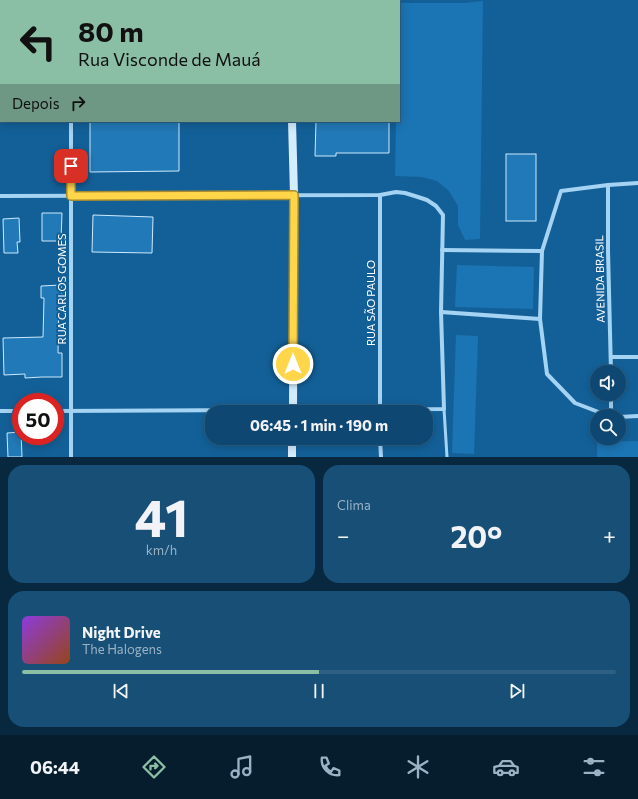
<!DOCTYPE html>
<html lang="pt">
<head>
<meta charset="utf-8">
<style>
  body { margin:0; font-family:Commissioner,sans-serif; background:#174f77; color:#f1f3f6; height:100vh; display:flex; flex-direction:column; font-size:15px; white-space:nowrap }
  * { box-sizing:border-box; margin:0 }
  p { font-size:13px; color:#9bb2c4 }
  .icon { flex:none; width:22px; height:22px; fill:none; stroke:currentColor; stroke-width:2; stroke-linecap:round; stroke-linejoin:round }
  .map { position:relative; height:457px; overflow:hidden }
  .panel { display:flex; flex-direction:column; gap:8px; padding:8px; background:#08283f; flex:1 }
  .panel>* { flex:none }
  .hud { position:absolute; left:0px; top:0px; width:400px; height:122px; box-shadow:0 2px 10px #0003,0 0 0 1px #2e6084; background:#8abfa5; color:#111; overflow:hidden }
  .fabs { position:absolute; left:590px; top:365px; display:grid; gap:8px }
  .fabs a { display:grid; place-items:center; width:36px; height:36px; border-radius:50%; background:#0e4872; box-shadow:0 2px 10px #0003,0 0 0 1px #2e6084; font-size:20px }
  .speed { position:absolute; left:12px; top:393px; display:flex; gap:8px; font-size:20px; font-weight:700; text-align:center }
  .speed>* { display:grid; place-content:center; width:52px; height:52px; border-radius:50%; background:#0e4872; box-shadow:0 2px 10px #0003,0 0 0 1px #2e6084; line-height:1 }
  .speed .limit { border:6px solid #d22; background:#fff; color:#111 }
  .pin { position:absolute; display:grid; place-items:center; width:34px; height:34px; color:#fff; margin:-17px; border-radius:8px; box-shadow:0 2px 6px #0006 }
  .me { position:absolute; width:44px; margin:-22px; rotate:0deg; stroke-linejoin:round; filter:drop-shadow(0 0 3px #0008) }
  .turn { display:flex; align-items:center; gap:14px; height:84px; padding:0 12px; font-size:18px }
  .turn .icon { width:52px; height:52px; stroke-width:2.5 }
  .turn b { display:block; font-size:28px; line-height:34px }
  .then { display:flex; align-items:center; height:38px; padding:0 12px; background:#0003; gap:8px; font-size:15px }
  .big { font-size:30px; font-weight:700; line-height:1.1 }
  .panel .tile { flex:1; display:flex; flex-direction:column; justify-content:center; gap:6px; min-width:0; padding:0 14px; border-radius:16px; background:#174f77 }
  .panel .dial { align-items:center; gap:0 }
  .dial b { font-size:52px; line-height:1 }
  .song { display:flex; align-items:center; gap:12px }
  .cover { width:48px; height:48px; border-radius:6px; background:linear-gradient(135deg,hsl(270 70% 55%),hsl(20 70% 35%)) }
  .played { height:4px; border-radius:2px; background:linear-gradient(90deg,#8abfa5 50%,#2e6084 50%) }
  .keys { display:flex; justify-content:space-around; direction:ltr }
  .heat { display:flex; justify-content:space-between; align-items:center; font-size:22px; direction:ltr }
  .panel .tiles { flex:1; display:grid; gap:8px; grid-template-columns:1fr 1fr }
  .tile:last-child { grid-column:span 2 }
  .trip { position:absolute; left:205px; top:405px; width:228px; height:40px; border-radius:16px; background:#0e4872; box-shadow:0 2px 10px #0003,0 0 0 1px #2e6084; font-weight:700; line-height:40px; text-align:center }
  .menu { display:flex; height:64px; justify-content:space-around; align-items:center; background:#061d2e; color:#9bb2c4 }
  .menu .icon { width:28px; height:28px }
  .menu .current { color:#8abfa5 }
  .menu b { font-size:18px; color:#f1f3f6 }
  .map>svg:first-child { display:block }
  .green { fill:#1b74b3 }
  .building { fill:#2179b7; stroke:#cdeafd }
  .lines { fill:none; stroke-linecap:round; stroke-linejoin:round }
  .service { stroke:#a5d3f3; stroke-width:3 }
  .minor { stroke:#a5d3f3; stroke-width:4 }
  .secondary { stroke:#d5ecfd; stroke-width:8 }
  .route-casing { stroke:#a68a30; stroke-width:10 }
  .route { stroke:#ffd54a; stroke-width:7 }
  .labels { text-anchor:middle; stroke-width:4; stroke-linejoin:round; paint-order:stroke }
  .street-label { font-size:11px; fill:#fff; stroke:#136098 }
</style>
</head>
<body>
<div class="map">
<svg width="638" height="457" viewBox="0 0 638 457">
  <rect width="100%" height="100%" fill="#136098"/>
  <g class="green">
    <path d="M483,1L480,239L465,240L458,225V206L449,191L437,181L422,177L395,176L396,121H399V3H464Z"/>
    <path d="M457,265L534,267L533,309L455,307Z"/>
    <path d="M456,335L478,336L474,454L452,453Z"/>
    <path d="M638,441V457H597V442Z"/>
  </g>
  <g class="building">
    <path d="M90,121H179V171L90,172Z"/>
    <path d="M316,121H389V153H336V156H315Z"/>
    <rect x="506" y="154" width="30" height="67"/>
    <path d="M42,213H62L61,241H42Z"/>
    <path d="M93,215L153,217L152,253L92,252Z"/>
    <path d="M19,218L20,242H17L18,253H4L3,219Z"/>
    <path d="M61,285L62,297H59L58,353H62V377H42L25,378V374L4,375L3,338L43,337L44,298H41V286Z"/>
    <path d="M21,432L22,457H8L7,433Z"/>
  </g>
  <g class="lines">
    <path class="service" d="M444,409L447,457"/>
    <g class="minor">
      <path d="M71,1V0"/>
      <path d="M608,185V251L611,372"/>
      <path d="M380,195V412"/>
      <path d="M0,196L380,195L396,192L405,193L418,197L427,200L436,206L443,215L441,312L444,409L55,411"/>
      <path d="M442,250L542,251"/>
      <path d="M441,312L540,319"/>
      <path d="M611,357H638"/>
      <path d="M611,394V416"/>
      <path d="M0,411H21"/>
      <path d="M609,416L575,403L547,374L540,319L542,251L561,191L608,185L638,183"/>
      <path d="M619,417L638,416"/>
      <path d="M380,438L381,457"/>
      <path d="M71,457V121"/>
    </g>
    <g class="secondary">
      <path d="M288,0V1"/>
      <path d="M292,121L294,195L293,412"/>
      <path d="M292,457V438"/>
    </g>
  </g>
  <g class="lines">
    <g class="route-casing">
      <path id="route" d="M71,166V196L294,195L293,364"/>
    </g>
    <use href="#route" class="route"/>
  </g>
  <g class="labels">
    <g class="street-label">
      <text transform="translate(600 279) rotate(-91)" y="4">AVENIDA BRASIL</text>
      <text transform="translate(62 289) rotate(-90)" y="4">RUA CARLOS GOMES</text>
      <text transform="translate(371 303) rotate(-90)" y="4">RUA SÃO PAULO</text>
    </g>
  </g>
</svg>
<div class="fabs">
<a><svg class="icon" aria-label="sound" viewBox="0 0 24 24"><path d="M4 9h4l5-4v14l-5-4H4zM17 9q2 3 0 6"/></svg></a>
<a><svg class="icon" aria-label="search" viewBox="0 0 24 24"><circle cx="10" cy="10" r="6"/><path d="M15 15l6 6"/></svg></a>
</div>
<div class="speed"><div class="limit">50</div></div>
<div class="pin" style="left:71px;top:166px;background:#d93025"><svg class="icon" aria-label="arrive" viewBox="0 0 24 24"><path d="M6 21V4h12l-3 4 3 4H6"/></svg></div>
<svg class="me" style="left:293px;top:364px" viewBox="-20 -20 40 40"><circle r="17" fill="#ffd54a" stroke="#fff" stroke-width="3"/><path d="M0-11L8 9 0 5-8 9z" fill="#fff"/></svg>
<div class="trip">06:45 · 1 min · 190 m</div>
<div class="hud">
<div class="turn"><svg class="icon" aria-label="left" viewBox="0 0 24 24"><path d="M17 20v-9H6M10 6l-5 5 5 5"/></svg><div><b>80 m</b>Rua Visconde de Mauá</div></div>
<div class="then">Depois<svg class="icon" aria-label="right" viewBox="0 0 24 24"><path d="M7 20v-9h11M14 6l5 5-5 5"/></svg></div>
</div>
</div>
<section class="panel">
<div class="tiles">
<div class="tile dial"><b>41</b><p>km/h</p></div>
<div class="tile"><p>Clima</p>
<div class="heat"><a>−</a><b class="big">20°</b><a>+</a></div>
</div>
<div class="tile">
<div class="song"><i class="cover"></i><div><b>Night Drive</b><p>The Halogens</p></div></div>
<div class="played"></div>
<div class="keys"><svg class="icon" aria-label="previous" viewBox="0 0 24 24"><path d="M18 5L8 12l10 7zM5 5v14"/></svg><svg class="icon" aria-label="pause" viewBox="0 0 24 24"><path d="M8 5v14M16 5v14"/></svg><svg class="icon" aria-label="next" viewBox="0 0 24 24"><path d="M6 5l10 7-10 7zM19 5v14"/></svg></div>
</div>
</div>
</section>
<nav class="menu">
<b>06:44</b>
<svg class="icon current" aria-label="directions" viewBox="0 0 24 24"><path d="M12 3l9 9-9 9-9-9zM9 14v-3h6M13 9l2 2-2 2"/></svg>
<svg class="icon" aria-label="music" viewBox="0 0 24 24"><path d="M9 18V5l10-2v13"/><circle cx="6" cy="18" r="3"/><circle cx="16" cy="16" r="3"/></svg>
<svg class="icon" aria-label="phone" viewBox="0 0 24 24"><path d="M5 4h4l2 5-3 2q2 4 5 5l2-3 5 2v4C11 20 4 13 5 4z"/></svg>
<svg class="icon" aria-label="climate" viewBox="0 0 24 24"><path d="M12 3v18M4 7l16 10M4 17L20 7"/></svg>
<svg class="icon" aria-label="car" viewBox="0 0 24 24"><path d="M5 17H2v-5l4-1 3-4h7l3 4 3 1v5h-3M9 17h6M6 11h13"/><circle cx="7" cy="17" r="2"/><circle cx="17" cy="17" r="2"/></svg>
<svg class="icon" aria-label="filters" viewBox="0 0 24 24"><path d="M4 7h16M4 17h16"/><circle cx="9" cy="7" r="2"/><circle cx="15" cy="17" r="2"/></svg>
</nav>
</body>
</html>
